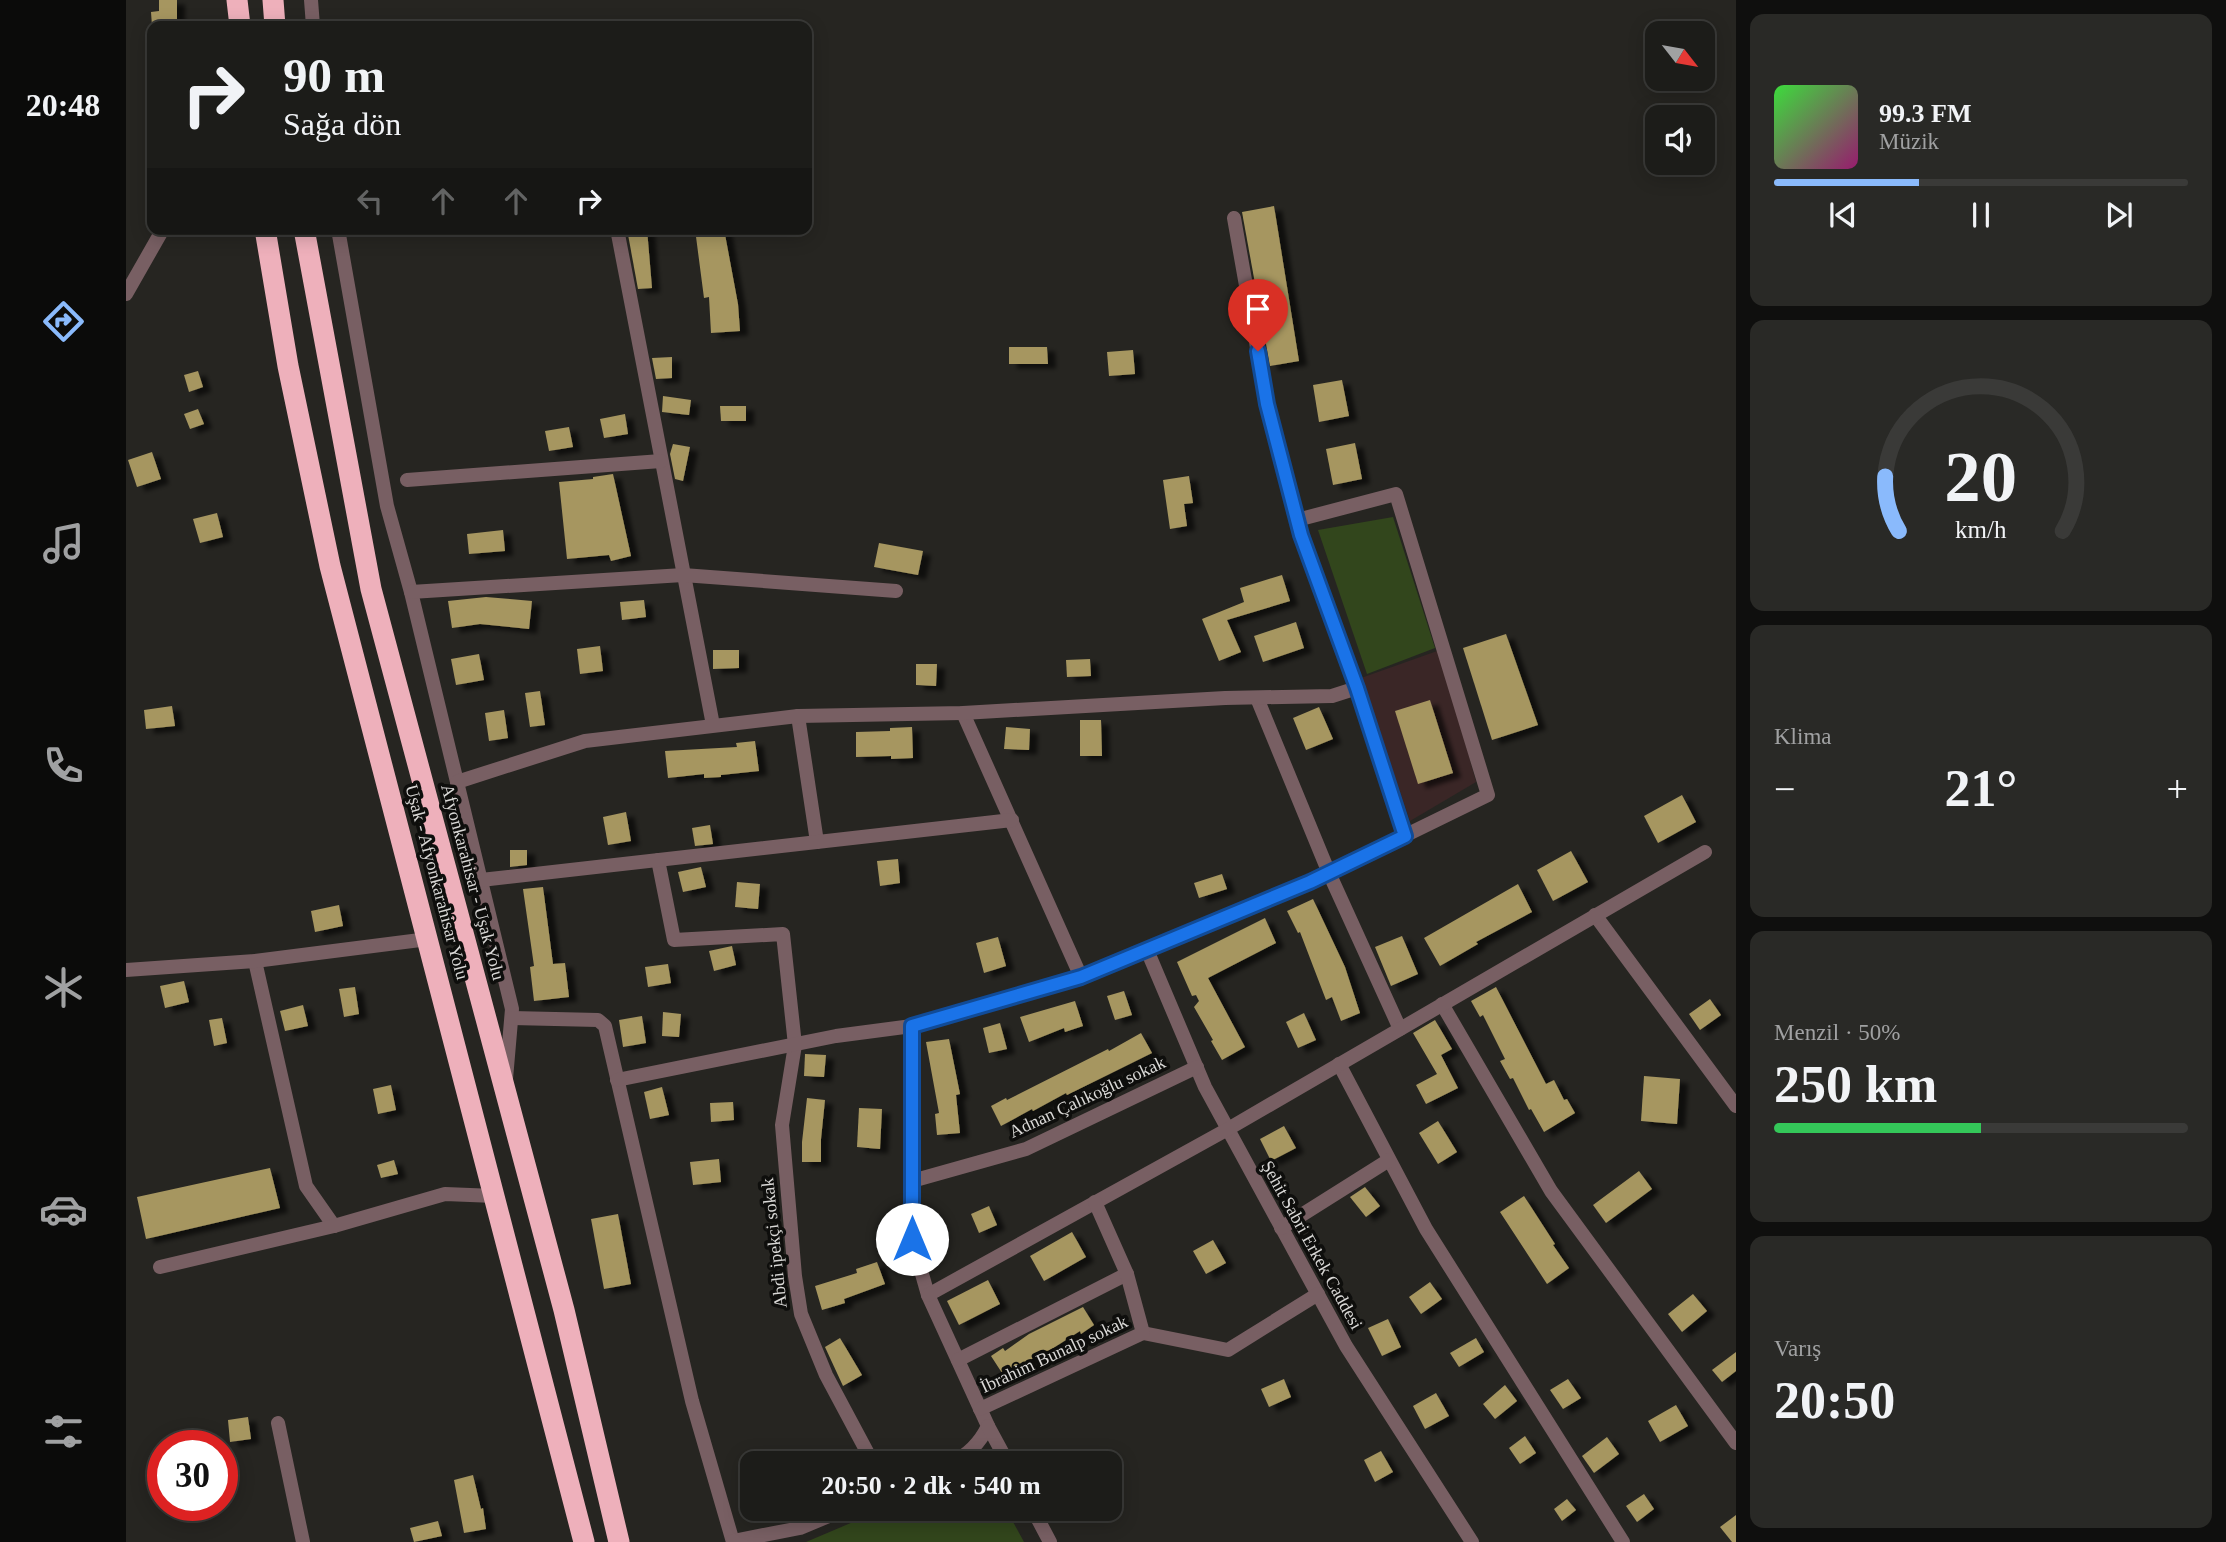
<!DOCTYPE html>
<html lang="tr">
<head>
<meta charset="utf-8">
<style>
  body { margin:0; font-family:Georgia,serif; background:#292926; color:#f1f3f6; height:100vh; display:flex; flex-direction:column; font-size:26px; white-space:nowrap }
  * { box-sizing:border-box; margin:0 }
  p { font-size:23px; color:#a0a1a2 }
  .icon { flex:none; width:38px; height:38px; fill:none; stroke:currentColor; stroke-width:2; stroke-linecap:round; stroke-linejoin:round }
  .map { position:relative; flex:1; overflow:hidden }
  .side { display:flex; flex-direction:column; gap:14px; padding:14px; background:#0f0f0e; width:490px }
  .side>* { flex:none }
  .hud { position:absolute; left:21px; top:21px; width:665px; height:214px; border-radius:14px; box-shadow:0 4px 18px #0003,0 0 0 2px #3a3a38; background:#1c1c19; color:#f1f3f6; overflow:hidden }
  .needle { width:46px; rotate:121deg }
  .tools { position:absolute; left:1519px; top:21px; display:grid; gap:14px }
  .tools a { display:grid; place-items:center; width:70px; height:70px; border-radius:14px; background:#1c1c19; box-shadow:0 4px 18px #0003,0 0 0 2px #3a3a38; font-size:35px }
  .speed { position:absolute; left:21px; top:1430px; display:flex; gap:14px; font-size:35px; font-weight:700; text-align:center }
  .speed>* { display:grid; place-content:center; width:91px; height:91px; border-radius:50%; background:#1c1c19; box-shadow:0 4px 18px #0003,0 0 0 2px #3a3a38; line-height:1 }
  .speed .limit { border:10px solid #d22; background:#fff; color:#111 }
  .pin { position:absolute; display:grid; place-items:center; width:60px; height:60px; color:#fff; margin:-72px -30px; border-radius:50% 50% 50% 0; rotate:-45deg; box-shadow:0 0 7px #0007 }
  .pin .icon { rotate:45deg }
  .me { position:absolute; width:77px; margin:-38px; rotate:0deg; stroke-linejoin:round; filter:drop-shadow(0 0 5px #0008) }
  .turn { display:flex; align-items:center; gap:24px; height:147px; padding:0 21px; font-size:32px }
  .turn .icon { width:91px; height:91px; stroke-width:2.5 }
  .turn b { display:block; font-size:49px; line-height:60px }
  .lanes { display:flex; align-items:center; height:66px; padding:0 21px; background:#0003; justify-content:center; gap:35px; direction:ltr }
  .lanes .off { opacity:.35 }
  .big { font-size:52px; font-weight:700; line-height:1.1 }
  .side .tile { flex:1; display:flex; flex-direction:column; justify-content:center; gap:10px; min-width:0; padding:0 24px; border-radius:14px; background:#292926 }
  .side .dial { align-items:center; gap:0 }
  .dial svg { height:182px; overflow:visible; fill:none; stroke:#3a3a38; stroke-width:7; stroke-linecap:round; text-anchor:middle }
  .dial text { fill:#f1f3f6; stroke:none }
  .song { display:flex; align-items:center; gap:21px }
  .cover { width:84px; height:84px; border-radius:10px; background:linear-gradient(135deg,hsl(120 70% 55%),hsl(320 70% 35%)) }
  .played { height:7px; border-radius:4px; background:linear-gradient(90deg,#8abafc 35%,#3a3a38 35%) }
  .keys { display:flex; justify-content:space-around; direction:ltr }
  .heat { display:flex; justify-content:space-between; align-items:center; font-size:38px; direction:ltr }
  .charge { height:10px; border-radius:5px; background:linear-gradient(90deg,#34c759 50%,#3a3a38 0) }
  .trip { position:absolute; left:614px; top:1451px; width:382px; height:70px; border-radius:14px; background:#1c1c19; box-shadow:0 4px 18px #0003,0 0 0 2px #3a3a38; font-weight:700; line-height:70px; text-align:center }
  main { display:flex; flex:1; min-height:0 }
  .tab-bar { display:flex; flex-direction:column; width:126px; justify-content:space-around; align-items:center; background:#0b0b0a; color:#a0a1a2 }
  .tab-bar .icon { width:49px; height:49px }
  .tab-bar .selected { color:#8abafc }
  .tab-bar b { font-size:32px; color:#f1f3f6 }
  .map>svg:first-child { display:block }
  .education { fill:#3a2626 }
  .green { fill:#32461c }
  .building { fill:#a69660; filter:url(#shadow) }
  .lines { fill:none; stroke-linecap:round; stroke-linejoin:round }
  .street { stroke:#785f63; stroke-width:14 }
  .highway { stroke:#eeb0bb; stroke-width:21 }
  .route-casing { stroke:#114b97; stroke-width:18 }
  .route { stroke:#1a73e8; stroke-width:12 }
  .labels { text-anchor:middle; stroke-width:7; stroke-linejoin:round; paint-order:stroke }
  .street-label { font-size:18px; fill:#d9d8d6; stroke:#0e0e0c }
</style>
</head>
<body>
<main>
<nav class="tab-bar">
<b>20:48</b>
<svg class="icon selected" aria-label="directions" viewBox="0 0 24 24"><path d="M12 3l9 9-9 9-9-9zM9 14v-3h6M13 9l2 2-2 2"/></svg>
<svg class="icon" aria-label="music" viewBox="0 0 24 24"><path d="M9 18V5l10-2v13"/><circle cx="6" cy="18" r="3"/><circle cx="16" cy="16" r="3"/></svg>
<svg class="icon" aria-label="phone" viewBox="0 0 24 24"><path d="M5 4h4l2 5-3 2q2 4 5 5l2-3 5 2v4C11 20 4 13 5 4z"/></svg>
<svg class="icon" aria-label="climate" viewBox="0 0 24 24"><path d="M12 3v18M4 7l16 10M4 17L20 7"/></svg>
<svg class="icon" aria-label="car" viewBox="0 0 24 24"><path d="M5 17H2v-5l4-1 3-4h7l3 4 3 1v5h-3M9 17h6M6 11h13"/><circle cx="7" cy="17" r="2"/><circle cx="17" cy="17" r="2"/></svg>
<svg class="icon" aria-label="filters" viewBox="0 0 24 24"><path d="M4 7h16M4 17h16"/><circle cx="9" cy="7" r="2"/><circle cx="15" cy="17" r="2"/></svg>
</nav>
<div class="map">
<svg width="1610" height="1542" viewBox="0 0 1610 1542">
  <defs>
    <filter id="shadow"><feDropShadow dx="8" dy="4.5" stdDeviation="2" flood-color="#0009"/></filter>
  </defs>
  <rect width="100%" height="100%" fill="#262521"/>
  <path class="education" d="M1314,650L1350,782L1284,821L1235,678Z"/>
  <g class="green">
    <path d="M1267,517L1309,648L1241,674L1192,530Z"/>
    <path d="M760,1508L880,1509L898,1542H680Z"/>
  </g>
  <g class="building">
    <path d="M33,0H51V26H26L25,12L33,11Z"/>
    <path d="M1148,206L1173,361L1144,366L1116,212Z"/>
    <path d="M501,229H521L526,288L512,289Z"/>
    <path d="M569,229H598L612,304L614,331L585,333L583,297L578,298Z"/>
    <path d="M883,347H921L922,364H883Z"/>
    <path d="M1007,350L1009,374L983,376L981,352Z"/>
    <path d="M546,357V378L530,379L526,358Z"/>
    <path d="M72,371L77,387L63,392L58,375Z"/>
    <path d="M1216,380L1223,416L1193,422L1187,385Z"/>
    <path d="M537,396L565,400L563,415L536,412Z"/>
    <path d="M594,406H620V421H595Z"/>
    <path d="M72,409L78,424L64,429L58,414Z"/>
    <path d="M499,414L502,434L478,438L474,419Z"/>
    <path d="M443,427L447,447L423,451L419,431Z"/>
    <path d="M1229,443L1236,479L1207,485L1200,449Z"/>
    <path d="M547,444L564,447L557,481L549,479L544,454Z"/>
    <path d="M26,452L35,479L11,487L2,460Z"/>
    <path d="M487,474L505,556L485,561L483,555L441,559L433,482L467,479V477Z"/>
    <path d="M1063,476L1067,503L1058,504L1061,526L1044,529L1037,480Z"/>
    <path d="M91,513L97,537L74,543L67,519Z"/>
    <path d="M377,530L379,551L343,554L341,534Z"/>
    <path d="M753,543L797,551L792,575L748,567Z"/>
    <path d="M1156,575L1164,601L1101,620L1115,652L1093,661L1076,619L1118,602L1114,588Z"/>
    <path d="M360,597L406,601L403,629L354,624L326,628L322,601Z"/>
    <path d="M518,600L520,617L496,620L494,602Z"/>
    <path d="M1170,622L1178,648L1137,662L1128,636Z"/>
    <path d="M1380,634L1412,725L1366,740L1337,648Z"/>
    <path d="M474,646L477,671L454,674L451,649Z"/>
    <path d="M587,650H613V668L587,669Z"/>
    <path d="M353,654L358,680L330,685L325,659Z"/>
    <path d="M964,659L965,676L941,677L940,660Z"/>
    <path d="M790,664H811L810,686L790,685Z"/>
    <path d="M414,691L419,725L404,727L399,693Z"/>
    <path d="M1304,700L1327,773L1292,784L1269,711Z"/>
    <path d="M46,706L49,726L20,729L18,710Z"/>
    <path d="M1193,707L1207,739L1180,750L1167,718Z"/>
    <path d="M378,710L382,738L363,741L359,713Z"/>
    <path d="M954,720H975L976,756H954Z"/>
    <path d="M786,727L787,758L765,759V756L730,757V732L764,731V728Z"/>
    <path d="M880,727L904,729L903,750L878,749Z"/>
    <path d="M629,741L633,771L595,775V777L578,778V774L542,778L539,751L611,747L610,743Z"/>
    <path d="M1556,795L1570,822L1532,843L1518,816Z"/>
    <path d="M500,812L505,841L482,845L477,817Z"/>
    <path d="M584,825L587,844L569,846L566,828Z"/>
    <path d="M384,850H401V865L384,867Z"/>
    <path d="M1445,851L1462,882L1427,901L1411,870Z"/>
    <path d="M772,859L774,883L754,886L751,861Z"/>
    <path d="M575,867L580,887L557,892L552,872Z"/>
    <path d="M1096,874L1101,889L1073,898L1068,883Z"/>
    <path d="M611,882L634,884L632,909L609,907Z"/>
    <path d="M1392,884L1406,912L1350,942L1352,944L1314,966L1298,938Z"/>
    <path d="M417,887L427,964L439,963L443,997L408,1001L404,967L408,966L397,889Z"/>
    <path d="M1187,899L1219,967L1234,1013L1215,1021L1206,997L1200,1000L1174,932L1172,933L1161,911Z"/>
    <path d="M213,905L217,926L189,932L185,911Z"/>
    <path d="M1139,918L1150,943L1082,978L1119,1047L1096,1060L1085,1041L1087,1040L1068,1007L1073,1001L1070,995L1066,996L1051,962Z"/>
    <path d="M1276,936L1292,974L1265,986L1249,947Z"/>
    <path d="M872,937L880,966L858,973L850,943Z"/>
    <path d="M606,946L610,965L588,971L583,951Z"/>
    <path d="M542,964L545,983L522,987L519,967Z"/>
    <path d="M58,981L63,1002L39,1008L34,986Z"/>
    <path d="M229,987L233,1014L218,1017L213,989Z"/>
    <path d="M1370,987L1420,1084L1428,1080L1438,1100L1441,1099L1449,1113L1418,1132L1405,1109L1403,1110L1387,1078L1384,1079L1374,1061L1379,1059L1357,1015L1354,1017L1345,1001Z"/>
    <path d="M998,991L1006,1015L989,1020L981,996Z"/>
    <path d="M1584,999L1595,1015L1574,1030L1563,1014Z"/>
    <path d="M949,1001L957,1026L939,1032L938,1028L903,1042L894,1017Z"/>
    <path d="M177,1005L182,1026L159,1031L154,1011Z"/>
    <path d="M537,1012L555,1014L553,1037L536,1036Z"/>
    <path d="M1178,1013L1190,1040L1172,1048L1160,1022Z"/>
    <path d="M516,1016L520,1043L497,1047L493,1020Z"/>
    <path d="M96,1018L101,1043L88,1046L83,1020Z"/>
    <path d="M1309,1020L1326,1049L1315,1055L1332,1088L1300,1104L1290,1085L1311,1074L1287,1033Z"/>
    <path d="M874,1023L881,1049L863,1053L857,1028Z"/>
    <path d="M1015,1033L1026,1053L941,1095L940,1093L907,1111L906,1109L875,1126L865,1106L880,1098L881,1100L982,1049L983,1051Z"/>
    <path d="M823,1039L834,1094L830,1095L834,1133L811,1135L809,1114L813,1113L800,1042Z"/>
    <path d="M679,1054L700,1055L698,1077L678,1076Z"/>
    <path d="M1518,1076L1554,1079L1551,1124L1515,1121Z"/>
    <path d="M265,1085L270,1110L252,1114L247,1089Z"/>
    <path d="M536,1087L543,1115L524,1119L518,1092Z"/>
    <path d="M681,1098L699,1100L695,1139V1162H676V1142Z"/>
    <path d="M607,1102L608,1120L585,1122L584,1103Z"/>
    <path d="M733,1108L756,1109L754,1149L731,1147Z"/>
    <path d="M1312,1121L1331,1152L1312,1164L1293,1133Z"/>
    <path d="M1158,1126L1170,1148L1145,1161L1134,1139Z"/>
    <path d="M593,1159L595,1182L567,1185L564,1162Z"/>
    <path d="M268,1160L272,1174L255,1178L251,1165Z"/>
    <path d="M144,1168L154,1208L20,1239L11,1197Z"/>
    <path d="M1513,1171L1526,1189L1480,1223L1467,1205Z"/>
    <path d="M1239,1187L1254,1206L1240,1217L1224,1197Z"/>
    <path d="M1398,1196L1429,1244L1427,1245L1443,1268L1421,1284L1374,1212Z"/>
    <path d="M863,1206L871,1225L853,1233L845,1214Z"/>
    <path d="M492,1214L505,1284L478,1289L465,1219Z"/>
    <path d="M946,1232L960,1257L918,1281L904,1256Z"/>
    <path d="M1087,1240L1100,1263L1080,1274L1067,1251Z"/>
    <path d="M751,1262L759,1284L718,1299L719,1303L696,1310L689,1286L731,1273L730,1269Z"/>
    <path d="M862,1280L874,1304L833,1325L821,1301Z"/>
    <path d="M1304,1282L1316,1299L1295,1314L1283,1297Z"/>
    <path d="M1567,1294L1581,1311L1556,1332L1542,1314Z"/>
    <path d="M957,1307L968,1325L955,1334L954,1331L910,1359L909,1357L878,1376L865,1356L877,1348L879,1351L903,1334Z"/>
    <path d="M1262,1319L1275,1347L1256,1356L1242,1328Z"/>
    <path d="M714,1338L736,1375L717,1386L699,1347Z"/>
    <path d="M1350,1338L1358,1352L1333,1367L1324,1353Z"/>
    <path d="M1610,1352V1371L1596,1382L1586,1370Z"/>
    <path d="M1158,1379L1165,1397L1143,1407L1135,1389Z"/>
    <path d="M1442,1379L1455,1398L1437,1409L1424,1390Z"/>
    <path d="M1379,1385L1391,1401L1369,1419L1357,1404Z"/>
    <path d="M1310,1393L1323,1416L1299,1429L1287,1406Z"/>
    <path d="M1550,1405L1562,1426L1534,1442L1522,1421Z"/>
    <path d="M122,1417L125,1439L104,1442L102,1420Z"/>
    <path d="M1399,1436L1410,1453L1394,1464L1383,1448Z"/>
    <path d="M1481,1437L1493,1454L1468,1473L1456,1456Z"/>
    <path d="M1255,1451L1267,1472L1249,1482L1238,1460Z"/>
    <path d="M347,1475L355,1509L357,1508L360,1529L338,1533L328,1480Z"/>
    <path d="M1518,1494L1528,1509L1511,1522L1500,1506Z"/>
    <path d="M1441,1499L1450,1510L1436,1521L1428,1509Z"/>
    <path d="M1610,1515V1542H1606L1594,1527Z"/>
    <path d="M312,1521L316,1536L288,1542L284,1528Z"/>
  </g>
  <g class="lines">
    <g class="street">
      <path d="M185,0L187,26"/>
      <path d="M1108,218L1141,404L1175,535L1231,688L1279,836"/>
      <path d="M212,229L261,506L285,592L386,1009L380,1079"/>
      <path d="M491,229L587,725"/>
      <path d="M0,294L37,229"/>
      <path d="M281,480L535,461"/>
      <path d="M285,592L557,575L770,591"/>
      <path d="M1131,698L1203,873L1274,1029"/>
      <path d="M837,713L955,977"/>
      <path d="M672,716L691,842"/>
      <path d="M331,782L459,741L672,716L837,713L1099,698L1206,696L1231,688"/>
      <path d="M532,860L548,940L657,934L669,1045L656,1125L669,1276L675,1314L700,1375L747,1463"/>
      <path d="M355,880L886,820"/>
      <path d="M1469,915L1610,1106"/>
      <path d="M1021,950L1079,1087L1220,1346L1346,1542"/>
      <path d="M129,961L180,1186L208,1226"/>
      <path d="M0,970L129,961L302,939"/>
      <path d="M1316,1004L1425,1191L1610,1443"/>
      <path d="M386,1018L472,1020L479,1026L566,1401L607,1542"/>
      <path d="M786,1026V1239L802,1295L862,1426C854,1443 842,1455 825,1463"/>
      <path d="M1213,1064L1300,1229L1497,1542"/>
      <path d="M491,1080L710,1036L786,1026L955,977L1184,882L1362,795L1270,494L1171,520"/>
      <path d="M786,1181L900,1149L1071,1067"/>
      <path d="M1155,1228L1263,1160"/>
      <path d="M34,1267L208,1226L319,1194L369,1196"/>
      <path d="M802,1295L1102,1129L1579,852"/>
      <path d="M1017,1333L1102,1350L1192,1294"/>
      <path d="M832,1360L1001,1274"/>
      <path d="M854,1409L1017,1333L1001,1274L969,1202"/>
      <path d="M152,1423L177,1542"/>
      <path d="M862,1426L882,1463"/>
      <path d="M906,1508L924,1542"/>
      <path d="M607,1541L674,1528L722,1508"/>
    </g>
    <g class="highway">
      <path d="M111,0L114,26"/>
      <path d="M147,0L149,26"/>
      <path d="M139,229L162,366L204,566L458,1542"/>
      <path d="M178,229L245,589L438,1310L493,1542"/>
    </g>
  </g>
  <g class="lines">
    <g class="route-casing">
      <path id="route" d="M786,1239V1026L955,977L1184,882L1279,836L1231,688L1175,535L1141,404L1132,351"/>
    </g>
    <use href="#route" class="route"/>
  </g>
  <g class="labels">
    <g class="street-label">
      <text transform="translate(311 882) rotate(75)" y="6">Uşak - Afyonkarahisar Yolu</text>
      <text transform="translate(347 882) rotate(75)" y="6">Afyonkarahisar - Uşak Yolu</text>
      <text transform="translate(961 1097) rotate(-25)" y="6">Adnan Çalıkoğlu sokak</text>
      <text transform="translate(648 1243) rotate(-96)" y="6">Abdi ipekçi sokak</text>
      <text transform="translate(1186 1245) rotate(61)" y="6">Şehit Sabri Erkek Caddesi</text>
      <text transform="translate(928 1354) rotate(-25)" y="6">İbrahim Bunalp sokak</text>
    </g>
  </g>
</svg>
<div class="tools">
<a><svg class="needle" viewBox="-14 -14 28 28"><path d="M0-13l5 13h-10z" fill="#e53935"/><path d="M0 13l5-13h-10z" fill="#a0a1a2"/></svg></a>
<a><svg class="icon" aria-label="sound" viewBox="0 0 24 24"><path d="M4 9h4l5-4v14l-5-4H4zM17 9q2 3 0 6"/></svg></a>
</div>
<div class="speed"><div class="limit">30</div></div>
<div class="pin" style="left:1132px;top:351px;background:#d93025"><svg class="icon" aria-label="arrive" viewBox="0 0 24 24"><path d="M6 21V4h12l-3 4 3 4H6"/></svg></div>
<svg class="me" style="left:786px;top:1239px" viewBox="-20 -20 40 40"><circle r="19" fill="#fff"/><path d="M0-13L10 11 0 6-10 11z" fill="#1a73e8"/></svg>
<div class="trip">20:50 · 2 dk · 540 m</div>
<div class="hud">
<div class="turn"><svg class="icon" aria-label="right" viewBox="0 0 24 24"><path d="M7 20v-9h11M14 6l5 5-5 5"/></svg><div><b>90 m</b>Sağa dön</div></div>
<div class="lanes"><svg class="icon off" aria-label="left" viewBox="0 0 24 24"><path d="M17 20v-9H6M10 6l-5 5 5 5"/></svg><svg class="icon off" aria-label="ahead" viewBox="0 0 24 24"><path d="M12 20V5M6 11l6-6 6 6"/></svg><svg class="icon off" aria-label="ahead" viewBox="0 0 24 24"><path d="M12 20V5M6 11l6-6 6 6"/></svg><svg class="icon" aria-label="right" viewBox="0 0 24 24"><path d="M7 20v-9h11M14 6l5 5-5 5"/></svg></div>
</div>
</div>
<section class="side">
<div class="tile">
<div class="song"><i class="cover"></i><div><b>99.3 FM</b><p>Müzik</p></div></div>
<div class="played"></div>
<div class="keys"><svg class="icon" aria-label="previous" viewBox="0 0 24 24"><path d="M18 5L8 12l10 7zM5 5v14"/></svg><svg class="icon" aria-label="pause" viewBox="0 0 24 24"><path d="M8 5v14M16 5v14"/></svg><svg class="icon" aria-label="next" viewBox="0 0 24 24"><path d="M6 5l10 7-10 7zM19 5v14"/></svg></div>
</div>
<div class="tile dial"><svg viewBox="0 0 100 80">
<path d="M14 69A42 42 0 1 1 86 69"/>
<path d="M14 69A42 42 0 0 1 8 45" stroke="#8abafc"/>
<text x="50" y="56" font-size="32" font-weight="700">20</text>
<text x="50" y="72" font-size="11">km/h</text>
</svg></div>
<div class="tile"><p>Klima</p>
<div class="heat"><a>−</a><b class="big">21°</b><a>+</a></div>
</div>
<div class="tile"><p>Menzil · 50%</p><b class="big">250 km</b><div class="charge"></div></div>
<div class="tile"><p>Varış</p><b class="big">20:50</b></div>
</section>
</main>
</body>
</html>
